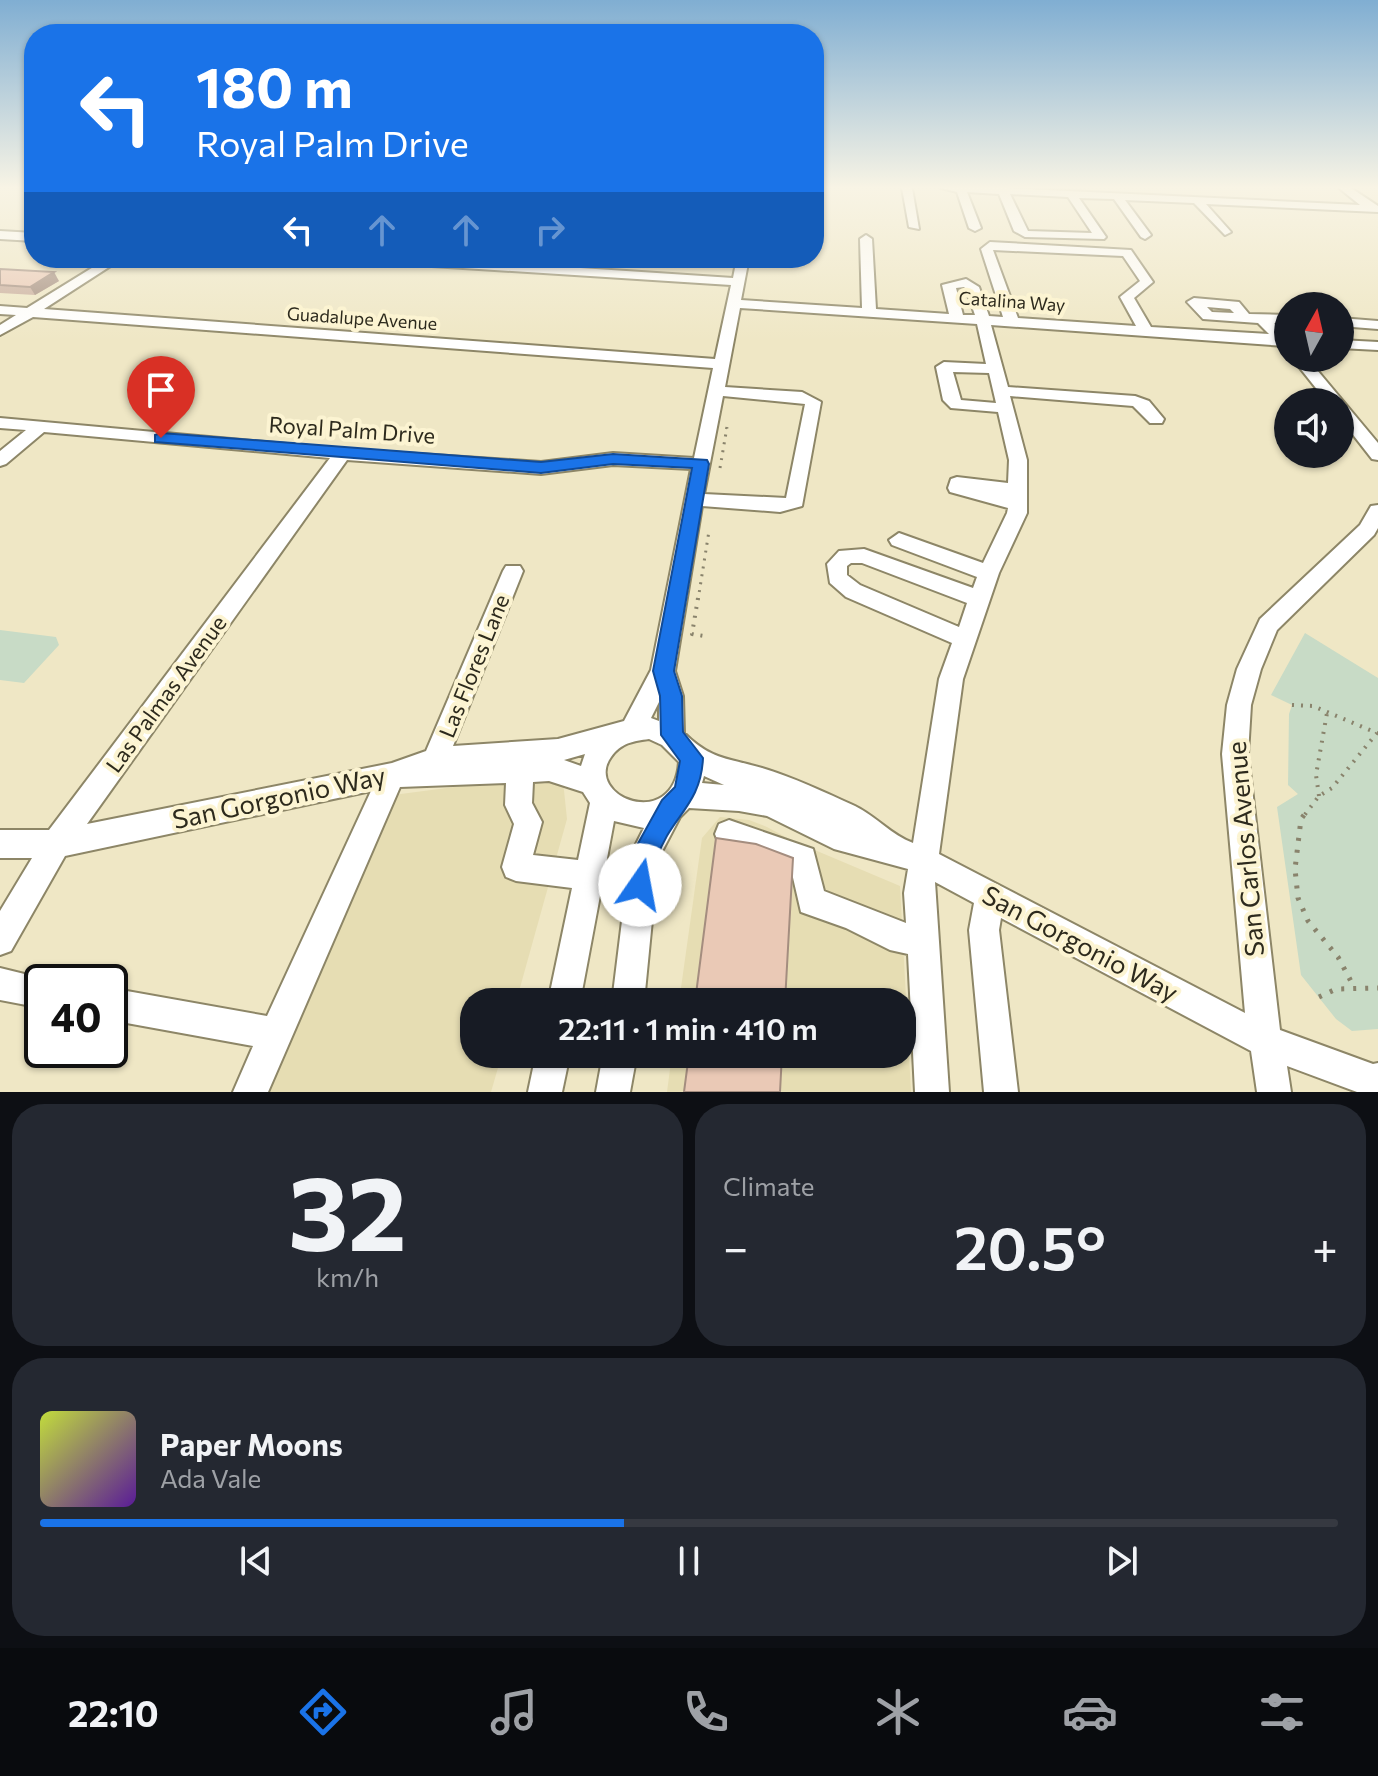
<!DOCTYPE html>
<html lang="en">
<head>
<meta charset="utf-8">
<style>
  body { margin:0; font-family:Commissioner,sans-serif; background:#242831; color:#f1f3f6; height:100vh; display:flex; flex-direction:column; font-size:30px; white-space:nowrap }
  * { box-sizing:border-box; margin:0 }
  p { font-size:26px; color:#9ea1a6 }
  .icon { flex:none; width:44px; height:44px; fill:none; stroke:currentColor; stroke-width:2; stroke-linecap:round; stroke-linejoin:round }
  .map { position:relative; height:1092px; overflow:hidden }
  .drawer { display:flex; flex-direction:column; gap:12px; padding:12px; background:#0d0f14; flex:1 }
  .drawer>* { flex:none }
  .hud { position:absolute; left:24px; top:24px; width:800px; height:244px; border-radius:32px; box-shadow:0 2px 6px #0004; background:#1a73e8; color:#fff; overflow:hidden }
  .needle { width:52px; rotate:8deg }
  .controls { position:absolute; left:1274px; top:292px; display:grid; gap:16px }
  .controls a { display:grid; place-items:center; width:80px; height:80px; border-radius:50%; background:#171b24; box-shadow:0 2px 6px #0004; font-size:40px }
  .speed { position:absolute; left:24px; top:964px; display:flex; gap:16px; font-size:40px; font-weight:700; text-align:center }
  .speed>* { display:grid; place-content:center; width:104px; height:104px; border-radius:50%; background:#171b24; box-shadow:0 2px 6px #0004; line-height:1 }
  .speed .limit { border:4px solid #111; border-radius:12px; background:#fff; color:#111 }
  .pin { position:absolute; display:grid; place-items:center; width:68px; height:68px; color:#fff; margin:-82px -34px; border-radius:50% 50% 50% 0; rotate:-45deg; box-shadow:0 0 8px #0007 }
  .pin .icon { rotate:45deg }
  .me { position:absolute; width:88px; margin:-44px; rotate:12deg; stroke-linejoin:round; filter:drop-shadow(0 0 6px #0008) }
  .turn { display:flex; align-items:center; gap:28px; height:168px; padding:0 40px; font-size:36px }
  .turn .icon { width:104px; height:104px; stroke-width:2.5 }
  .turn b { display:block; font-size:56px; line-height:68px }
  .lanes { display:flex; align-items:center; height:76px; padding:0 40px; background:#0003; justify-content:center; gap:40px; direction:ltr }
  .lanes .off { opacity:.35 }
  .big { font-size:60px; font-weight:600; line-height:1.1 }
  .drawer .card { flex:1; display:flex; flex-direction:column; justify-content:center; gap:12px; min-width:0; padding:0 28px; border-radius:32px; background:#242831 }
  .drawer .dial { align-items:center; gap:0 }
  .dial b { font-size:104px; line-height:1 }
  .song { display:flex; align-items:center; gap:24px }
  .cover { width:96px; height:96px; border-radius:12px; background:linear-gradient(135deg,hsl(70 70% 55%),hsl(270 70% 35%)) }
  .played { height:8px; border-radius:4px; background:linear-gradient(90deg,#1a73e8 45%,#363941 45%) }
  .keys { display:flex; justify-content:space-around; direction:ltr }
  .heat { display:flex; justify-content:space-between; align-items:center; font-size:44px; direction:ltr }
  .drawer .tiles { flex:1; display:grid; gap:12px; grid-template-columns:1fr 1fr }
  .card:last-child { grid-column:span 2 }
  .trip { position:absolute; left:460px; top:988px; width:456px; height:80px; border-radius:32px; background:#171b24; box-shadow:0 2px 6px #0004; font-weight:600; line-height:80px; text-align:center }
  .tabs { display:flex; height:128px; justify-content:space-around; align-items:center; background:#090b0e; color:#9ea1a6 }
  .tabs .icon { width:56px; height:56px }
  .tabs .selected { color:#1a73e8 }
  .tabs b { font-size:36px; color:#f1f3f6 }
  .map>svg:first-child { display:block }
  .built { fill:#e6ddb3 }
  .green { fill:#c8dbc6 }
  .lines { fill:none; stroke-linecap:round; stroke-linejoin:round }
  .minor-casing { stroke:#8d8667; stroke-width:4 }
  .path-far3 { stroke:#89836c; stroke-width:2; stroke-dasharray:1 4; stroke-linecap:butt }
  .path-far2 { stroke:#89836c; stroke-width:3; stroke-dasharray:2 6; stroke-linecap:butt }
  .path-far1 { stroke:#89836c; stroke-width:4; stroke-dasharray:2 7; stroke-linecap:butt }
  .path { stroke:#89836c; stroke-width:5; stroke-dasharray:3 9; stroke-linecap:butt }
  .minor { fill:#fff; fill-rule:evenodd }
  .wall { fill:#c9ad9d }
  .shaded-wall { fill:#a48d7f }
  .building { fill:#eac9b6; stroke:#a48d7f; stroke-width:2 }
  .route { fill:#1a73e8; stroke:#114b97; stroke-width:2 }
  .labels { text-anchor:middle; stroke-width:8; stroke-linejoin:round; paint-order:stroke }
  .far-street-label { font-size:18px; fill:#2d2a1d; stroke:#fcf4d2 }
  .street-label { font-size:22px; fill:#2d2a1d; stroke:#fcf4d2 }
  .near-street-label { font-size:26px; fill:#2d2a1d; stroke:#fcf4d2 }
</style>
</head>
<body>
<div class="map">
<svg width="1378" height="1092" viewBox="0 0 1378 1092">
  <rect width="100%" height="100%" fill="#efe7c5"/>
  <g class="built">
    <path d="M546,775L563,781L567,819L516,1002H474V1054H502L491,1092H260L393,795Z"/>
    <path d="M720,817L749,820L767,827L791,840L900,886L911,1092H667L672,1054H902V1002H679L702,838Z"/>
  </g>
  <g class="green">
    <path d="M0,630L56,637L59,645L24,683L0,680Z"/>
    <path d="M1305,633L1378,678V1029L1352,1031L1336,1019L1301,975L1277,807L1298,794L1288,785L1289,714L1292,705L1271,695Z"/>
  </g>
  <g class="lines">
    <g class="minor-casing">
      <g id="minor">
        <path d="M902,188H912L919,229L909,227Z"/>
        <path d="M941,188H1007L1360,205L1339,188H1351L1378,206V212L1206,204L1231,232L1225,235L1194,203L1125,200L1151,235L1145,239L1141,237L1114,199L1079,198L1106,237L1104,239L1025,237L1014,231L999,194L967,192L981,228L975,231L969,228L957,192ZM1010,194L1068,197L1092,233L1028,231Z"/>
        <path d="M0,231L34,233V241L0,239Z"/>
        <path d="M866,235L872,239L876,309L949,314L942,285L966,279L979,287L989,316L1003,317L981,249L990,242L1131,250L1153,282L1134,298L1151,327L1269,334L1258,323L1203,319L1187,302L1194,298L1239,302L1249,314L1288,315V323H1274L1288,336V346H1285L991,325L1008,387L1135,396L1149,401L1164,419L1162,423H1150L1133,406L1010,396L1027,460V513L999,573L963,679L939,854L1245,1013L1222,754L1227,705L1237,669L1260,619L1360,525L1371,506L1378,505V528L1374,535L1277,630L1261,669L1251,705L1248,754L1280,1030L1373,1064L1378,1063V1092H1357L1287,1066L1291,1092H1257L1251,1051L1001,918L999,930L1018,1092H984L969,930L974,903L935,882L949,1092H915L908,954L890,950L846,928L801,912L791,869L719,844L715,834L719,824L729,820L813,849L824,891L906,923L904,893L908,869L834,849L767,816L739,811L689,808L680,817L658,859L644,1002H612L630,856L644,828L614,821L580,1002H548L572,888L516,881L506,877L502,867L514,824L505,805L506,783L400,787L268,1092H233L253,1046L110,1020V988L267,1016L371,791L65,856L11,951L0,955V911L32,858H0V830H49L330,458L44,432L6,464L0,466V451L26,430L0,428V418L342,449L541,462L613,453L694,458L713,368L33,317L0,335V325L16,315L0,314V306L27,308L108,258H123L44,309L715,359L731,285L369,262L363,258H426L733,278L737,258H749L741,300L862,308L860,239ZM993,250L1123,256L1140,281L1120,297L1136,326L1018,318ZM964,287L966,289L975,315H963L956,288ZM1207,307L1230,309L1234,313L1212,312ZM740,308L977,324L986,364L944,362L936,367L943,400L951,408L998,412L1009,460L1008,483L957,477L951,479L948,488L950,492L1008,508L1007,513L983,563L899,533L889,540L892,545L977,577L973,588L864,549L839,551L827,564L830,583L846,597L952,643L939,679L913,843C891,835 876,816 855,806C826,793 793,777 762,768C728,758 711,760 684,733L683,696L675,671L702,506L780,512L802,506L821,402L802,392L725,387ZM953,372L989,373L996,403L961,400ZM723,396L805,404L786,498L704,494ZM347,460L541,474L613,465L691,469L651,670L624,721L558,739L453,746L523,571L520,566H506L503,571L426,751L392,763L87,824ZM851,563H862L967,603L959,627L860,585L847,575V566ZM659,702V721L651,718ZM649,739L662,745L679,762C674,833 583,796 611,757C621,743 633,741 649,739ZM585,754L581,766L564,760ZM704,776L724,785L702,783ZM549,781L583,792L590,803L578,860L533,855L542,822L532,803L533,782Z"/>
        <path d="M1340,318L1378,321V329L1340,326Z"/>
        <path d="M1340,340L1378,342V350L1340,348Z"/>
        <path d="M1292,358H1307L1378,443V460L1372,459L1340,418V402H1327Z"/>
        <path d="M0,968L53,981L42,982V1008L0,1000Z"/>
        <path d="M536,1054H570L562,1092H528Z"/>
        <path d="M603,1054H637L630,1092H596Z"/>
      </g>
    </g>
    <path class="path-far3" d="M726,429L727,425"/>
    <g class="path-far2">
      <path d="M720,468L727,427"/>
      <path d="M698,600L709,531"/>
    </g>
    <g class="path-far1">
      <path d="M698,598L692,634L704,636"/>
      <path d="M1292,705L1313,706L1377,733L1332,788L1319,796L1303,817"/>
      <path d="M1319,796L1316,775L1327,713"/>
    </g>
    <g class="path">
      <path d="M1304,815L1301,819L1295,869L1298,898L1308,921L1338,957L1354,987"/>
      <path d="M1319,997L1336,989L1378,988"/>
    </g>
    <use href="#minor" class="minor"/>
  </g>
  <path class="wall" d="M0,269L59,281L35,295L0,293Z"/>
  <path class="shaded-wall" d="M54,272L59,281L35,295L30,287Z"/>
  <g class="building">
    <path d="M0,269L54,272L30,287L0,285Z"/>
    <path d="M716,838L756,844L793,858L785,1002H695Z"/>
    <path d="M689,1054H782L780,1092H684Z"/>
  </g>
  <linearGradient id="sky" x2="0" y2="1"><stop stop-color="#80aed2"/><stop offset="0.55" stop-color="#f8f4e5"/><stop offset="1" stop-color="#f8f4e5" stop-opacity="0"/></linearGradient>
  <rect width="1378" height="341" fill="url(#sky)"/>
  <path class="route" d="M161,433L541,462L613,454L707,460L709,464L674,671L682,696L683,732L703,758C701,806 670,817 657,858C653,870 655,882 650,894L640,898L631,894L627,885L631,856L662,800L675,787L680,761L661,735L660,696L653,671L692,468L613,464L541,473L155,442V435Z"/>
  <g class="labels">
    <g class="far-street-label">
      <text transform="translate(1012 302) rotate(4)" y="6">Catalina Way</text>
      <text transform="translate(362 319) rotate(4)" y="6">Guadalupe Avenue</text>
    </g>
    <g class="street-label">
      <text transform="translate(352 430) rotate(4)" y="8">Royal Palm Drive</text>
      <text transform="translate(474 666) rotate(-68)" y="8">Las Flores Lane</text>
      <text transform="translate(166 694) rotate(-54)" y="8">Las Palmas Avenue</text>
    </g>
    <g class="near-street-label">
      <text transform="translate(279 798) rotate(-12)" y="9">San Gorgonio Way</text>
      <text transform="translate(1246 849) rotate(-95)" y="9">San Carlos Avenue</text>
      <text transform="translate(1080 944) rotate(28)" y="9">San Gorgonio Way</text>
    </g>
  </g>
</svg>
<div class="controls">
<a><svg class="needle" viewBox="-14 -14 28 28"><path d="M0-13l5 13h-10z" fill="#e53935"/><path d="M0 13l5-13h-10z" fill="#9ea1a6"/></svg></a>
<a><svg class="icon" aria-label="sound" viewBox="0 0 24 24"><path d="M4 9h4l5-4v14l-5-4H4zM17 9q2 3 0 6"/></svg></a>
</div>
<div class="speed"><div class="limit">40</div></div>
<div class="pin" style="left:161px;top:438px;background:#d93025"><svg class="icon" aria-label="arrive" viewBox="0 0 24 24"><path d="M6 21V4h12l-3 4 3 4H6"/></svg></div>
<svg class="me" style="left:640px;top:885px" viewBox="-20 -20 40 40"><circle r="19" fill="#fff"/><path d="M0-13L10 11 0 6-10 11z" fill="#1a73e8"/></svg>
<div class="trip">22:11 · 1 min · 410 m</div>
<div class="hud">
<div class="turn"><svg class="icon" aria-label="left" viewBox="0 0 24 24"><path d="M17 20v-9H6M10 6l-5 5 5 5"/></svg><div><b>180 m</b>Royal Palm Drive</div></div>
<div class="lanes"><svg class="icon" aria-label="left" viewBox="0 0 24 24"><path d="M17 20v-9H6M10 6l-5 5 5 5"/></svg><svg class="icon off" aria-label="ahead" viewBox="0 0 24 24"><path d="M12 20V5M6 11l6-6 6 6"/></svg><svg class="icon off" aria-label="ahead" viewBox="0 0 24 24"><path d="M12 20V5M6 11l6-6 6 6"/></svg><svg class="icon off" aria-label="right" viewBox="0 0 24 24"><path d="M7 20v-9h11M14 6l5 5-5 5"/></svg></div>
</div>
</div>
<section class="drawer">
<div class="tiles">
<div class="card dial"><b>32</b><p>km/h</p></div>
<div class="card"><p>Climate</p>
<div class="heat"><a>−</a><b class="big">20.5°</b><a>+</a></div>
</div>
<div class="card">
<div class="song"><i class="cover"></i><div><b>Paper Moons</b><p>Ada Vale</p></div></div>
<div class="played"></div>
<div class="keys"><svg class="icon" aria-label="previous" viewBox="0 0 24 24"><path d="M18 5L8 12l10 7zM5 5v14"/></svg><svg class="icon" aria-label="pause" viewBox="0 0 24 24"><path d="M8 5v14M16 5v14"/></svg><svg class="icon" aria-label="next" viewBox="0 0 24 24"><path d="M6 5l10 7-10 7zM19 5v14"/></svg></div>
</div>
</div>
</section>
<nav class="tabs">
<b>22:10</b>
<svg class="icon selected" aria-label="directions" viewBox="0 0 24 24"><path d="M12 3l9 9-9 9-9-9zM9 14v-3h6M13 9l2 2-2 2"/></svg>
<svg class="icon" aria-label="music" viewBox="0 0 24 24"><path d="M9 18V5l10-2v13"/><circle cx="6" cy="18" r="3"/><circle cx="16" cy="16" r="3"/></svg>
<svg class="icon" aria-label="phone" viewBox="0 0 24 24"><path d="M5 4h4l2 5-3 2q2 4 5 5l2-3 5 2v4C11 20 4 13 5 4z"/></svg>
<svg class="icon" aria-label="climate" viewBox="0 0 24 24"><path d="M12 3v18M4 7l16 10M4 17L20 7"/></svg>
<svg class="icon" aria-label="car" viewBox="0 0 24 24"><path d="M5 17H2v-5l4-1 3-4h7l3 4 3 1v5h-3M9 17h6M6 11h13"/><circle cx="7" cy="17" r="2"/><circle cx="17" cy="17" r="2"/></svg>
<svg class="icon" aria-label="filters" viewBox="0 0 24 24"><path d="M4 7h16M4 17h16"/><circle cx="9" cy="7" r="2"/><circle cx="15" cy="17" r="2"/></svg>
</nav>
</body>
</html>
